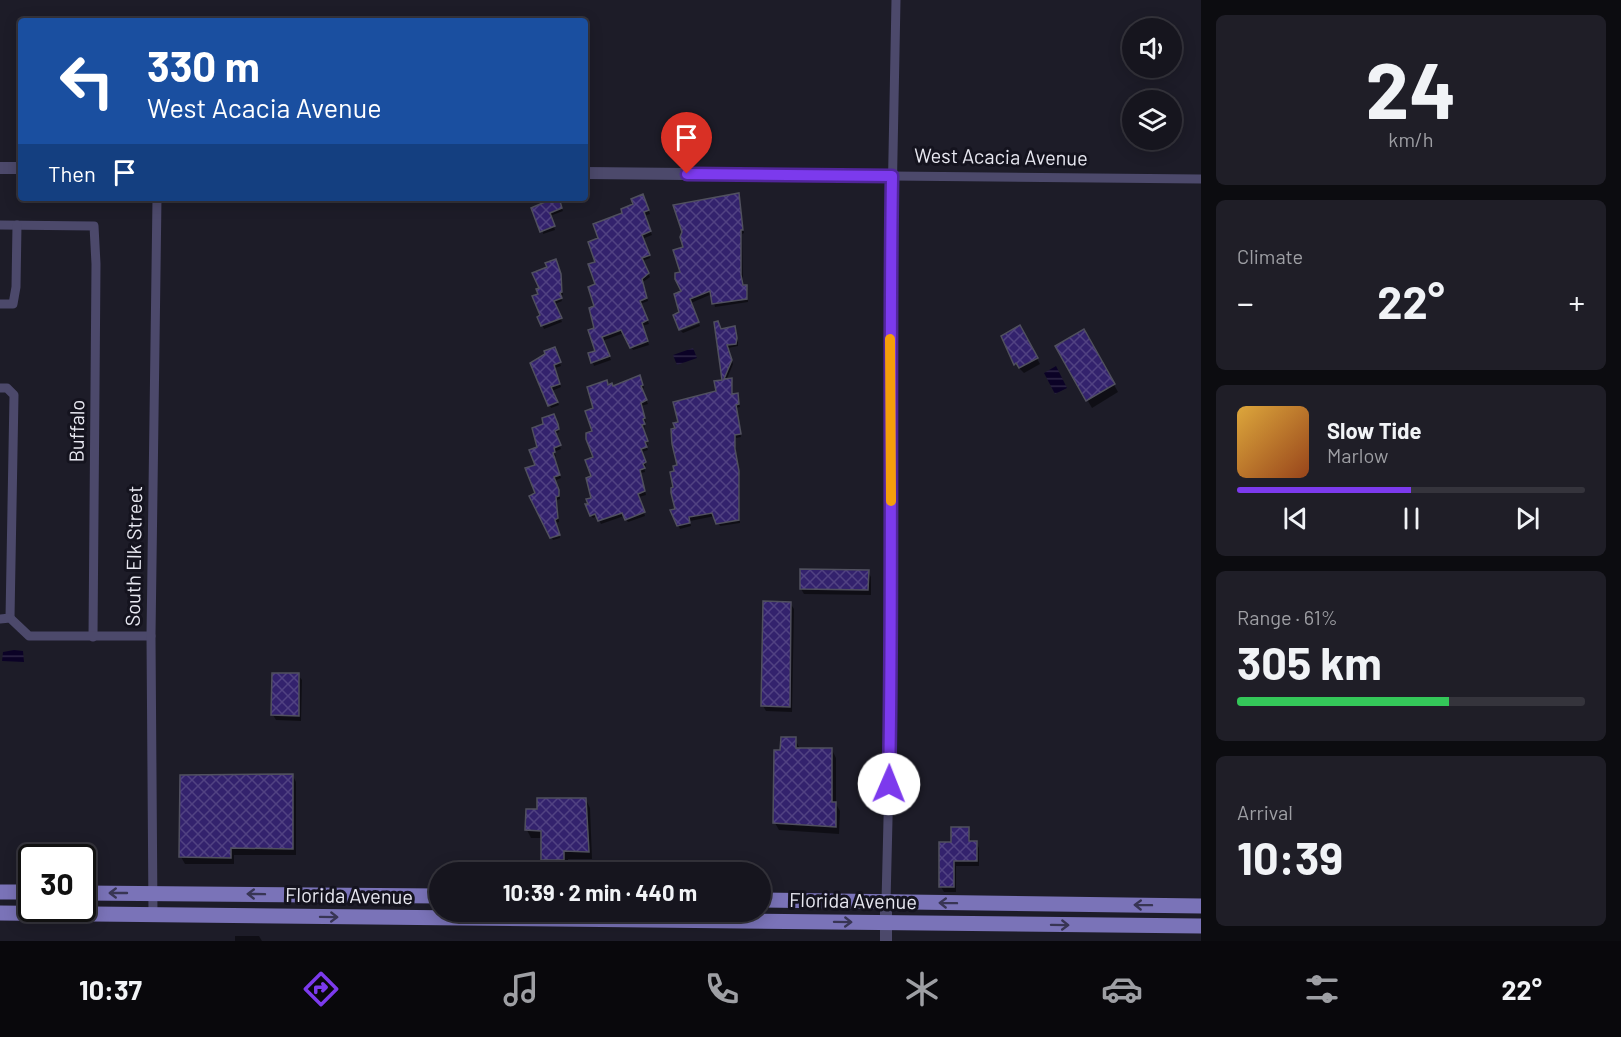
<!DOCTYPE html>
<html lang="en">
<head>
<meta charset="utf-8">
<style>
  body { margin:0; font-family:Barlow,sans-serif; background:#1f1e27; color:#f1f3f6; height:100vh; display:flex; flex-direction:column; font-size:22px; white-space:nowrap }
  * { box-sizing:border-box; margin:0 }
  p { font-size:20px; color:#9e9fa4 }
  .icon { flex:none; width:33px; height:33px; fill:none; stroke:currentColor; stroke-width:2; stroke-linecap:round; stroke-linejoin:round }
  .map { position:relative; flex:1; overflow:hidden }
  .panel { display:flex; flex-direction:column; gap:15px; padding:15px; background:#0c0c10; width:420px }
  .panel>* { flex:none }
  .top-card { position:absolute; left:18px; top:18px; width:570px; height:183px; border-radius:6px; box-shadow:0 3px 15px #0003,0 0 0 2px #35343c; background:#1a4fa0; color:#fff; overflow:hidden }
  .buttons { position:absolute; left:1122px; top:18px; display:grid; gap:12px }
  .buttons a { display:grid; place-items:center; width:60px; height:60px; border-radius:50%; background:#16151e; box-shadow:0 3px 15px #0003,0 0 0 2px #35343c; font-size:30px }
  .speed { position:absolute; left:18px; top:844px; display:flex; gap:12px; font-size:30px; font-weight:700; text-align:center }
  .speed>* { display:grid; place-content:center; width:78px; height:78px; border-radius:50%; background:#16151e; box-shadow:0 3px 15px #0003,0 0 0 2px #35343c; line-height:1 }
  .speed .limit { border:3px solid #111; border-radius:9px; background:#fff; color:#111 }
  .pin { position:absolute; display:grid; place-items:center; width:51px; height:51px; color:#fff; margin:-62px -26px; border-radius:50% 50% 50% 0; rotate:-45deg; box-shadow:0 0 6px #0007 }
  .pin .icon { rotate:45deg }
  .me { position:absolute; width:66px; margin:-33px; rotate:1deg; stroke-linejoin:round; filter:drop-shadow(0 0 4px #0008) }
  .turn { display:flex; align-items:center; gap:21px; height:126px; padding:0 30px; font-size:27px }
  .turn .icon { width:78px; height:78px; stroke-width:2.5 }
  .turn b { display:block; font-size:42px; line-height:51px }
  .then { display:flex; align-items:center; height:57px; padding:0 30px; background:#0003; gap:12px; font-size:22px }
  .big { font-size:45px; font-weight:700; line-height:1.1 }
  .panel .card { flex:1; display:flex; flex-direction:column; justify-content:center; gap:9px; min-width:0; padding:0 21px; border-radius:9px; background:#1f1e27 }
  .panel .dial { align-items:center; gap:0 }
  .dial b { font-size:78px; line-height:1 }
  .song { display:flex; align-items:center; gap:18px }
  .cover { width:72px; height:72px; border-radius:9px; background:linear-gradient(135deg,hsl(40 70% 55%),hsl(20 70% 35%)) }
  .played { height:6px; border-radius:3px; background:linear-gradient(90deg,#7c3aed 50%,#35343c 50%) }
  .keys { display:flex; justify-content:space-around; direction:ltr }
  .heat { display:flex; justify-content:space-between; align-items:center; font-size:33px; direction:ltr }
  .charge { height:9px; border-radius:4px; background:linear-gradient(90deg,#34c759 61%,#35343c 0) }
  .trip { position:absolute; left:429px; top:862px; width:342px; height:60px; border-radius:30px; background:#16151e; box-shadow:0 3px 15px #0003,0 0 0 2px #35343c; font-weight:700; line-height:60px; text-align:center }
  .tabs { display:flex; height:96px; justify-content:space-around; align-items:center; background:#09080c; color:#9e9fa4 }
  .tabs .icon { width:42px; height:42px }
  .tabs .current { color:#7c3aed }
  .tabs b { font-size:27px; color:#f1f3f6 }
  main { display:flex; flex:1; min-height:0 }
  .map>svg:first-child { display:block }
  .water { fill:url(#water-rules) }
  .shadow { fill:#0007 }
  .building { fill:url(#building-cross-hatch); stroke:#50505e; stroke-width:1.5 }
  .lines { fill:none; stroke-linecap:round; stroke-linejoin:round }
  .minor { stroke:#4c496b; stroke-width:9 }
  .tertiary { stroke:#4c496b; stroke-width:12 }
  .primary { stroke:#7a73b8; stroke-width:15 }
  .oneway { stroke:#383554 }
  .route-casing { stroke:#51269a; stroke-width:15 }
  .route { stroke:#7c3aed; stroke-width:10 }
  .slow { stroke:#f59e0b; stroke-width:10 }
  .labels { text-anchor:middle; stroke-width:6; stroke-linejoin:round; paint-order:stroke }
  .street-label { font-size:20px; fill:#e8e8f1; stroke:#14131e }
</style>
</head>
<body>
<main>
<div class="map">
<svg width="1201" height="941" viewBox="0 0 1201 941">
  <defs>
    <pattern id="water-rules" width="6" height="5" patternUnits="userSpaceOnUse" patternTransform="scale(1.5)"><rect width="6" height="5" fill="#0b0226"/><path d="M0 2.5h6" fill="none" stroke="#2f2746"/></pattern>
    <pattern id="building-cross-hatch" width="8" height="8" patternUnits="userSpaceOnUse" patternTransform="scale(1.5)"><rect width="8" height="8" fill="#33226d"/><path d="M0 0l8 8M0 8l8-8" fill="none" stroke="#514282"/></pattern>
  </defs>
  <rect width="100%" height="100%" fill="#1d1c28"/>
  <g class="water">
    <path d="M693,348L697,358L677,365L673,355Z"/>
    <path d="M1056,366L1067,388L1055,394L1044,373Z"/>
    <path d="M14,650L23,651L24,662L2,661L3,652Z"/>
  </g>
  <g class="shadow">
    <path d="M739,194L744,233L742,234L743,280L744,287L748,290V302L715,307L712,294L691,303L681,313L685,248Z"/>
    <path d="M545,198H557L563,211L550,216L555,230L543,234Z"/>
    <path d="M644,199L650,214L644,216L652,235L642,239L650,258L642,261L650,277L643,282L648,301L640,304L649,324L642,326L649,345L633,350L624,333L602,341L611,360L594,366L590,354L596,352L597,262L600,239L624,214Z"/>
    <path d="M557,264L562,279L563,295L560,296L562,301L555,304L562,322L544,329L539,317L542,316L540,294L548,268Z"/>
    <path d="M699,324L700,326L683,333L681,331Z"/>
    <path d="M734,327L738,342V346L728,348L733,364L726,381L731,380L733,383V395H737L740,407L736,408L741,437L736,438V454L740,476V523L720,526L715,516L690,521L691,526L680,529L672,511L677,510L675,488L679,466L676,429L717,393L724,381L721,330Z"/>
    <path d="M1019,327L1040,364L1024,373L1015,364L1003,336Z"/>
    <path d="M1084,331L1118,392L1092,408L1057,347Z"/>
    <path d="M556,352L561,366L555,368L561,387L552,391L559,405L551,408L532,363Z"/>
    <path d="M642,380L644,388L641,389L648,404L641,406L646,422L643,423L645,427L642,429L648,445L646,446L648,450L642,452L646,466L644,467L645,472L641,473L646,495L639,497L645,516L628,522L624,516L601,524L597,516L593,518L591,515L593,498L587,483L593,477L594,409L608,387Z"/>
    <path d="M555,419L559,432L555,434L561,449L554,452L556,456L553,457L561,478L554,481L560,495V499L557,500L559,522L556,523L560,538L553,540L531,496L537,494L539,448Z"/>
    <path d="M868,572L871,577V595L804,594L801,589Z"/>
    <path d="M790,603L794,609L792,712L766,711L763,706Z"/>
    <path d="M298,675L302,680L301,721L276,720L273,715Z"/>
    <path d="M795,739L800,749L832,750L836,758V804L840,811L839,834L779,830L775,823L782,752Z"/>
    <path d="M293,776L296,782V855H234V864H185L181,857Z"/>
    <path d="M586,800L590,808L592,859H568V867H547L542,859V838H531L527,830L539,811Z"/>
    <path d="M968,828L971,843H976L979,848V866H956V892H944L941,887L953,843Z"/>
    <path d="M235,936H259L262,941H235Z"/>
  </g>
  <g class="building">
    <path d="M739,193L743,230H741V275L743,285H747V299L712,304L710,291L690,299L699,322L679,330L673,315L679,312L674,294L681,291L675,279V273L680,272L673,250L683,247L680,237L682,232L673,205Z"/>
    <path d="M643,194L649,210L644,212L651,231L642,235L650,255L642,258L649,273L642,279L647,298L640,301L648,320L642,323L648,341L630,348L621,330L602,337L610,356L591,363L588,353L595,351L588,330L594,328L589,308L594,306L588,287L595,284L588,264L595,262L588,242L598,238L593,224L622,213L621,209L633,204L631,199Z"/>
    <path d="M543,198H559L562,208L550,213L555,226L540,232L531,208L545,202Z"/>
    <path d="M556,259L561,274L562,292L560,293L562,298L554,301L562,318L541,326L537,317L540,315L532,296L538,294L536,289L539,288L532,273L547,267L545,263Z"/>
    <path d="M718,321L721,329L735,326L737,338L736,344L727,345L732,360L724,379L732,378V394L738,393L739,404L736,405L741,434L735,435V449L739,471V520L716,524L712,513L689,517L690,523L677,526L670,510L675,509L671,493V488L673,487L670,472L674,471L673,466L677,465L672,444L671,429L675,428L673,423L678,422L673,402L716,391L714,381L722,380L714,322Z"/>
    <path d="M1020,325L1038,358L1019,368L1016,363L1014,365L1001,336Z"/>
    <path d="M1084,329L1115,384L1086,401L1055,346Z"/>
    <path d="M555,347L561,362L554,365L560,384L551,387L558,402L548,406L530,363L545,354L544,351Z"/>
    <path d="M640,375L643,385L641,386L647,400L641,403L645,418L643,419L645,424L642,425L648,441L645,442L647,447L641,449L646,462L643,464L645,468L640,470L645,491L638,494L645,512L625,520L622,513L598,521L595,514L590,516L585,504H588L586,499L591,498L586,478L591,476L585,460L593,457L586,439V433L592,431L585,411L593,408L587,387L607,380L608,385L612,383L613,386Z"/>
    <path d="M554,414L558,424L559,429L555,431L561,445L554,448L555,452L553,453L560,475L554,477L559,490V496L556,497L558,518L555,520L560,535L550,538L529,496L535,493L525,468L535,465L529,450L537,447L532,428L543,424L542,418Z"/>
    <path d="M800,569L869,570L868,590L800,589Z"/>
    <path d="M763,601L791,602L790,707L761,706Z"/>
    <path d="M272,673H299V716L271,715Z"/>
    <path d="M781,737H796V748H832V802H836V827L773,823L774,750H780Z"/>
    <path d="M293,774V849L231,848V858L179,857L180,775Z"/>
    <path d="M537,798H586L589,852L564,851V860H541V831L525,830L526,809H537Z"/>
    <path d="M951,827H969V841H977V861H954V887H939V842H951Z"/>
  </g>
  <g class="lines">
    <g class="minor">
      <path d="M892,176L1201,179"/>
      <path d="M0,225L94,226L96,264L93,637"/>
      <path d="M0,304H13L16,287L17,225"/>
      <path d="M0,388H7L14,395L10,618"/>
      <path d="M0,619L10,618L29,636H151"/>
      <path d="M886,902L893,614L890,309L896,0"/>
      <path d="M153,915L151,636L157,198"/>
    </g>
    <g class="tertiary">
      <path d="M0,168H21"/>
      <path d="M585,173L892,176"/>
      <path d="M886,941V902"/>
    </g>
    <g class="primary">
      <path d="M0,892H32"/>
      <path d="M82,893L440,896"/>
      <path d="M760,900L1201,906"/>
      <path d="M0,913L1201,926"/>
    </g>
  </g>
  <defs><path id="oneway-shaft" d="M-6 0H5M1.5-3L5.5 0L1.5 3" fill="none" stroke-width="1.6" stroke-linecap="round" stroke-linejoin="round" transform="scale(1.5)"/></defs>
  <g class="oneway">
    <use href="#oneway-shaft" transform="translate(118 893) rotate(-180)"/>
    <use href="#oneway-shaft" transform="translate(256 894) rotate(-179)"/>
    <use href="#oneway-shaft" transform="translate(948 903) rotate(-179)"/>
    <use href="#oneway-shaft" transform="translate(1143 905) rotate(-179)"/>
    <use href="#oneway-shaft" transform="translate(329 917) rotate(1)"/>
    <use href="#oneway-shaft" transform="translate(843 922) rotate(1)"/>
    <use href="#oneway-shaft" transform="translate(1060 925) rotate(1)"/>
  </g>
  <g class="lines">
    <g class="route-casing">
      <path id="route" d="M687,174L892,176C889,379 893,581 889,784"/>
    </g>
    <use href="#route" class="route"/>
    <path class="slow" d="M890,339L891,501"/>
  </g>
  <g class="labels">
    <g class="street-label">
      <text transform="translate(1001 157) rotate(1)" y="7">West Acacia Avenue</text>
      <text transform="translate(77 431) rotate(-89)" y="7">Buffalo</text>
      <text transform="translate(134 556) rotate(-89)" y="7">South Elk Street</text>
      <text transform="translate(349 896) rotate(1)" y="7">Florida Avenue</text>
      <text transform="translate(853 901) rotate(1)" y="7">Florida Avenue</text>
    </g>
  </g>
</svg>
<div class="buttons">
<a><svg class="icon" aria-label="sound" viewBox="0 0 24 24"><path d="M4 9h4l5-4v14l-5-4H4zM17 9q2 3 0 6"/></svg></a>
<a><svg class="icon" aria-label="layers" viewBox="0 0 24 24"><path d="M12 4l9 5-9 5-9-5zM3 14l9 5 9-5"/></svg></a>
</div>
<div class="speed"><div class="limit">30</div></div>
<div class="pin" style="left:687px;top:174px;background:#d93025"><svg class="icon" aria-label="arrive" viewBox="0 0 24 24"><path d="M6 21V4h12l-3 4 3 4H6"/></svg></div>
<svg class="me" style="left:889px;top:784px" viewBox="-20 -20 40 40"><circle r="19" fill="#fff"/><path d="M0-13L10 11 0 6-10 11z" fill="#7c3aed"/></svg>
<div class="trip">10:39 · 2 min · 440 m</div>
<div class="top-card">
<div class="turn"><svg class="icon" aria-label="left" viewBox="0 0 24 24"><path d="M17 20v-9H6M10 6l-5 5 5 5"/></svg><div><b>330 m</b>West Acacia Avenue</div></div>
<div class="then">Then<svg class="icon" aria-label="arrive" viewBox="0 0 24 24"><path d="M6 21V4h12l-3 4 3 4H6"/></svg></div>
</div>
</div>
<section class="panel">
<div class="card dial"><b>24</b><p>km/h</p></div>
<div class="card"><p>Climate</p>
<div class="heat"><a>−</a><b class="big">22°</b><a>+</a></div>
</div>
<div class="card">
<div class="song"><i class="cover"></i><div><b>Slow Tide</b><p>Marlow</p></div></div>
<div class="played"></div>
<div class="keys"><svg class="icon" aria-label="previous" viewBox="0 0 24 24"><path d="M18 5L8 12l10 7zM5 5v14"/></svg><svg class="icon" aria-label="pause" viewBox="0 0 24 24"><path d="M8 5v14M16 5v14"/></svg><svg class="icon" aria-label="next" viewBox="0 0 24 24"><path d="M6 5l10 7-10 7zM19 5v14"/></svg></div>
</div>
<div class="card"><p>Range · 61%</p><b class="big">305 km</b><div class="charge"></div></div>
<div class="card"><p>Arrival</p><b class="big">10:39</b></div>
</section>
</main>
<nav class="tabs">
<b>10:37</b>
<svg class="icon current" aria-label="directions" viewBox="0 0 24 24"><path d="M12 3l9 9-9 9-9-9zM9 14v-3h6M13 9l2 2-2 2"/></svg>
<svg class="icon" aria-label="music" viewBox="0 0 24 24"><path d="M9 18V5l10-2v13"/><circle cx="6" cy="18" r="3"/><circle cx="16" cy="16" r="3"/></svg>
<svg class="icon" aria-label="phone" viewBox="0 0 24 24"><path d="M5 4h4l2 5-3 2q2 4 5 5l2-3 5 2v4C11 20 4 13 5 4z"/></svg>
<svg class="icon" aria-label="climate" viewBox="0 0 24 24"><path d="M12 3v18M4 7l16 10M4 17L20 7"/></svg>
<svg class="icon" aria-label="car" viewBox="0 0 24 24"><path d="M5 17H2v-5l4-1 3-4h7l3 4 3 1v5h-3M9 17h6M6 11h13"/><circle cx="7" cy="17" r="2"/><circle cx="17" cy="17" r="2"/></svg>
<svg class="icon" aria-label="filters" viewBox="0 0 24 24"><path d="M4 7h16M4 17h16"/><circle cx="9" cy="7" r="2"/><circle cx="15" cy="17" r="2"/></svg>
<b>22°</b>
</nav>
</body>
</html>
